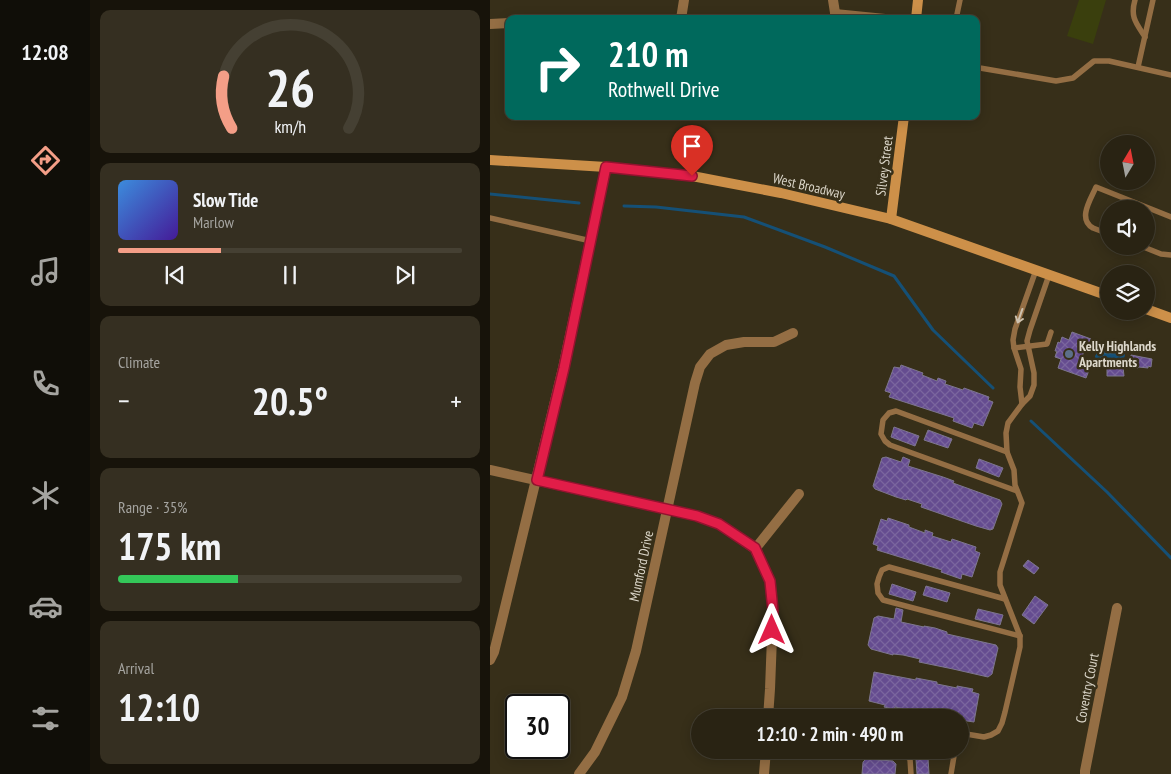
<!DOCTYPE html>
<html lang="en">
<head>
<meta charset="utf-8">
<style>
  body { margin:0; font-family:"PT Sans Narrow",sans-serif; background:#352f21; color:#f1f3f6; height:100vh; display:flex; flex-direction:column; font-size:19px; white-space:nowrap }
  * { box-sizing:border-box; margin:0 }
  p { font-size:16px; color:#a5a4a0 }
  .icon { flex:none; width:28px; height:28px; fill:none; stroke:currentColor; stroke-width:2; stroke-linecap:round; stroke-linejoin:round }
  .map { position:relative; flex:1; overflow:hidden }
  .side { display:flex; flex-direction:column; gap:10px; padding:10px; background:#17130a; width:400px }
  .side>* { flex:none }
  .banner { position:absolute; left:15px; top:15px; width:475px; height:105px; border-radius:10px; box-shadow:0 2px 12px #0003,0 0 0 1px #454033; background:#00695c; color:#fff; overflow:hidden }
  .needle { width:32px; rotate:10deg }
  .fabs { position:absolute; left:610px; top:135px; display:grid; gap:10px }
  .fabs a { display:grid; place-items:center; width:55px; height:55px; border-radius:50%; background:#292313; box-shadow:0 2px 12px #0003,0 0 0 1px #454033; font-size:25px }
  .speed { position:absolute; left:15px; top:694px; display:flex; gap:10px; font-size:25px; font-weight:700; text-align:center }
  .speed>* { display:grid; place-content:center; width:65px; height:65px; border-radius:50%; background:#292313; box-shadow:0 2px 12px #0003,0 0 0 1px #454033; line-height:1 }
  .speed .limit { border:2px solid #111; border-radius:8px; background:#fff; color:#111 }
  .pin { position:absolute; display:grid; place-items:center; width:42px; height:42px; color:#fff; margin:-51px -21px; border-radius:50% 50% 50% 0; rotate:-45deg; box-shadow:0 0 5px #0007 }
  .pin .icon { rotate:45deg }
  .me { position:absolute; width:55px; margin:-28px; rotate:0deg; stroke-linejoin:round; filter:drop-shadow(0 0 4px #0008) }
  .turn { display:flex; align-items:center; gap:18px; height:105px; padding:0 20px; font-size:22px }
  .turn .icon { width:65px; height:65px; stroke-width:2.5 }
  .turn b { display:block; font-size:35px; line-height:42px }
  .big { font-size:38px; font-weight:700; line-height:1.1 }
  .side .widget { flex:1; display:flex; flex-direction:column; justify-content:center; gap:8px; min-width:0; padding:0 18px; border-radius:10px; background:#352f21 }
  .side .dial { align-items:center; gap:0 }
  .dial svg { height:130px; overflow:visible; fill:none; stroke:#454033; stroke-width:7; stroke-linecap:round; text-anchor:middle }
  .dial text { fill:#f1f3f6; stroke:none }
  .song { display:flex; align-items:center; gap:15px }
  .cover { width:60px; height:60px; border-radius:8px; background:linear-gradient(135deg,hsl(210 70% 55%),hsl(260 70% 35%)) }
  .played { height:5px; border-radius:2px; background:linear-gradient(90deg,#f49e87 30%,#454033 30%) }
  .keys { display:flex; justify-content:space-around; direction:ltr }
  .heat { display:flex; justify-content:space-between; align-items:center; font-size:28px; direction:ltr }
  .charge { height:8px; border-radius:4px; background:linear-gradient(90deg,#34c759 35%,#454033 0) }
  .trip { position:absolute; left:201px; top:709px; width:278px; height:50px; border-radius:25px; background:#292313; box-shadow:0 2px 12px #0003,0 0 0 1px #454033; font-weight:700; line-height:50px; text-align:center }
  main { display:flex; flex:1; min-height:0 }
  .dock { display:flex; flex-direction:column; width:90px; justify-content:space-around; align-items:center; background:#100e08; color:#a5a4a0 }
  .dock .icon { width:35px; height:35px }
  .dock .current { color:#f49e87 }
  .dock b { font-size:22px; color:#f1f3f6 }
  .map>svg:first-child { display:block }
  .park { fill:#3a3f0d }
  .water { fill:url(#water-rules) }
  .lines { fill:none; stroke-linecap:round; stroke-linejoin:round }
  .stream { stroke:#155076; stroke-width:3 }
  .building { fill:url(#building-cross-hatch); stroke:#7d768e }
  .lane { stroke:#946e44; stroke-width:5.5 }
  .street { stroke:#946e44; stroke-width:10 }
  .secondary { stroke:#cd9049; stroke-width:10 }
  .oneway { stroke:#cec2af }
  .route-casing { stroke:#92132f; stroke-width:12 }
  .route { stroke:#e11d48; stroke-width:9 }
  .service-dot { fill:#5c6f8a; stroke:#372f19; stroke-width:2 }
  .labels { text-anchor:middle; stroke-width:5; stroke-linejoin:round; paint-order:stroke }
  .street-label { font-size:14px; fill:#dcd7ca; stroke:#372f19 }
  .poi-label { font-size:14px; font-weight:bold; fill:#dcd7ca; stroke:#372f19; text-anchor:start }
</style>
</head>
<body>
<main>
<nav class="dock">
<b>12:08</b>
<svg class="icon current" aria-label="directions" viewBox="0 0 24 24"><path d="M12 3l9 9-9 9-9-9zM9 14v-3h6M13 9l2 2-2 2"/></svg>
<svg class="icon" aria-label="music" viewBox="0 0 24 24"><path d="M9 18V5l10-2v13"/><circle cx="6" cy="18" r="3"/><circle cx="16" cy="16" r="3"/></svg>
<svg class="icon" aria-label="phone" viewBox="0 0 24 24"><path d="M5 4h4l2 5-3 2q2 4 5 5l2-3 5 2v4C11 20 4 13 5 4z"/></svg>
<svg class="icon" aria-label="climate" viewBox="0 0 24 24"><path d="M12 3v18M4 7l16 10M4 17L20 7"/></svg>
<svg class="icon" aria-label="car" viewBox="0 0 24 24"><path d="M5 17H2v-5l4-1 3-4h7l3 4 3 1v5h-3M9 17h6M6 11h13"/><circle cx="7" cy="17" r="2"/><circle cx="17" cy="17" r="2"/></svg>
<svg class="icon" aria-label="filters" viewBox="0 0 24 24"><path d="M4 7h16M4 17h16"/><circle cx="9" cy="7" r="2"/><circle cx="15" cy="17" r="2"/></svg>
</nav>
<section class="side">
<div class="widget dial"><svg viewBox="0 0 100 80">
<path d="M14 69A42 42 0 1 1 86 69"/>
<path d="M14 69A42 42 0 0 1 9 37" stroke="#f49e87"/>
<text x="50" y="56" font-size="32" font-weight="700">26</text>
<text x="50" y="72" font-size="11">km/h</text>
</svg></div>
<div class="widget">
<div class="song"><i class="cover"></i><div><b>Slow Tide</b><p>Marlow</p></div></div>
<div class="played"></div>
<div class="keys"><svg class="icon" aria-label="previous" viewBox="0 0 24 24"><path d="M18 5L8 12l10 7zM5 5v14"/></svg><svg class="icon" aria-label="pause" viewBox="0 0 24 24"><path d="M8 5v14M16 5v14"/></svg><svg class="icon" aria-label="next" viewBox="0 0 24 24"><path d="M6 5l10 7-10 7zM19 5v14"/></svg></div>
</div>
<div class="widget"><p>Climate</p>
<div class="heat"><a>−</a><b class="big">20.5°</b><a>+</a></div>
</div>
<div class="widget"><p>Range · 35%</p><b class="big">175 km</b><div class="charge"></div></div>
<div class="widget"><p>Arrival</p><b class="big">12:10</b></div>
</section>
<div class="map">
<svg width="681" height="774" viewBox="0 0 681 774">
  <defs>
    <pattern id="water-rules" width="6" height="5" patternUnits="userSpaceOnUse" patternTransform="scale(1.25)"><rect width="6" height="5" fill="#155076"/><path d="M0 2.5h6" fill="none" stroke="#366888"/></pattern>
    <pattern id="building-cross-hatch" width="8" height="8" patternUnits="userSpaceOnUse" patternTransform="scale(1.25)"><rect width="8" height="8" fill="#654c90"/><path d="M0 0l8 8M0 8l8-8" fill="none" stroke="#7a659e"/></pattern>
  </defs>
  <rect width="100%" height="100%" fill="#372f19"/>
  <path class="park" d="M589,0H616L603,44L577,36Z"/>
  <path class="water" d="M610,344H613L622,349L633,352L635,355L633,362L630,363L620,359L616,363L605,359V356L607,353V346Z"/>
  <g class="lines">
    <g class="stream">
      <path d="M0,194L89,203"/>
      <path d="M134,206L166,207L254,217L335,247L404,276L443,330L503,388"/>
      <path d="M541,421L617,492L681,558"/>
    </g>
  </g>
  <g class="building">
    <path d="M582,332L601,339L597,348L596,347L590,361L601,365L596,378L568,368L571,359L565,357L567,351H565L568,342L570,343L572,337L579,340Z"/>
    <path d="M641,355L662,359L661,367L658,366V368L649,367L648,368L639,367Z"/>
    <path d="M411,365L433,373L432,375L447,381L448,378L456,381L455,384L473,390L474,388L499,397L498,400L503,402L493,426L484,423L482,428L463,421L464,418L399,397L401,393L395,391L404,367L410,368Z"/>
    <path d="M617,367H633L634,376H617Z"/>
    <path d="M404,427L429,436L425,446L401,437Z"/>
    <path d="M438,430L462,439L458,448L434,440Z"/>
    <path d="M396,457L411,462L413,457L420,460L418,466L453,477L464,481L463,483L510,500L512,504L503,529L500,530L486,526L431,507L432,504L417,499L416,500L406,497L385,489L383,486L392,458Z"/>
    <path d="M489,459L513,468L509,477L486,468Z"/>
    <path d="M398,518L419,525V527L435,533V530L443,533L442,536L461,542L462,539L486,547L485,551L490,553L482,577L472,574L471,579L451,572L452,570L387,550L388,546L383,544L391,519L397,521Z"/>
    <path d="M538,560L549,568L544,574L533,566Z"/>
    <path d="M402,584L426,592L423,601L399,594Z"/>
    <path d="M436,586L460,593L457,602L433,595Z"/>
    <path d="M545,596L558,605L544,624L532,615Z"/>
    <path d="M406,608L413,610L411,622L434,627V626L445,628L457,632V634L506,645L508,648L502,674L498,677L463,669L429,662L430,659L413,655L403,654V655L381,649L378,645L384,618L388,616L404,619Z"/>
    <path d="M488,609L513,615L510,625L485,619Z"/>
    <path d="M384,672L426,680V678L447,682V684L467,688V686L483,689L482,692L489,694L484,722L470,720V718H457L441,714V716L432,715L420,712V710L405,707L404,709L394,707L395,705L379,701Z"/>
    <path d="M438,758L439,774H427L426,759Z"/>
    <path d="M376,759L403,761L406,764L405,774H372L373,762Z"/>
  </g>
  <g class="lines">
    <g class="lane">
      <path d="M645,0C640,17 646,23 655,37"/>
      <path d="M466,19L470,0"/>
      <path d="M486,66L490,68L566,81L583,78L604,61H619L681,75"/>
      <path d="M648,67L663,0"/>
      <path d="M0,218L101,241"/>
      <path d="M619,234C614,232 608,230 603,228C587,219 601,199 606,187L681,217"/>
      <path d="M651,246L671,254L681,255"/>
      <path d="M524,348L557,344L561,332"/>
      <path d="M532,404L530,387L531,369L524,348L523,340L525,329L546,270"/>
      <path d="M517,452L406,411L399,413L393,420L391,434L395,441L400,445L527,491"/>
      <path d="M515,599L399,567L392,570L389,577L387,584L388,593L393,600L530,636"/>
      <path d="M378,718L382,716L390,718"/>
      <path d="M470,733L494,737L501,735L508,731L512,723L515,712L530,647V636L510,585V572L532,503L525,485L524,470L517,452L516,433L518,423L532,404L540,396L544,385V373L537,341L540,330L559,275"/>
      <path d="M387,750L415,756L420,759L421,774"/>
      <path d="M461,774L465,750"/>
    </g>
    <g class="street">
      <path d="M343,0L346,19"/>
      <path d="M345,14L395,19"/>
      <path d="M191,19L194,0"/>
      <path d="M0,24L19,23"/>
      <path d="M0,470L207,516L229,524L244,534L265,549L280,581L283,611L280,689L278,718"/>
      <path d="M265,549L309,494"/>
      <path d="M0,660L4,652L11,624L73,368L116,167"/>
      <path d="M89,774L105,752L132,697L146,651L205,383L210,367L220,354L236,345L254,342H284L303,333"/>
      <path d="M274,774L276,750"/>
      <path d="M595,774V771L627,608"/>
    </g>
    <g class="secondary">
      <path d="M426,19L428,0"/>
      <path d="M0,160L116,167L202,176L291,193L401,219L619,296"/>
      <path d="M401,219L414,116"/>
      <path d="M656,309L681,318"/>
    </g>
  </g>
  <defs><path id="oneway-shaft" d="M-6 0H5M1.5-3L5.5 0L1.5 3" fill="none" stroke-width="1.6" stroke-linecap="round" stroke-linejoin="round" transform="scale(1.25)"/></defs>
  <use class="oneway" href="#oneway-shaft" transform="translate(530 316) rotate(109)"/>
  <g class="lines">
    <g class="route-casing">
      <path id="route" d="M202,176L116,167L74,368L47,480L207,516L229,524L265,548L280,581L283,611L282,630"/>
    </g>
    <use href="#route" class="route"/>
  </g>
  <circle class="service-dot" cx="579" cy="354" r="5"/>
  <g class="labels">
    <g class="street-label">
      <text transform="translate(394 166) rotate(-83)" y="5">Silvey Street</text>
      <text transform="translate(319 186) rotate(13)" y="5">West Broadway</text>
      <text transform="translate(151 566) rotate(-78)" y="5">Mumford Drive</text>
      <text transform="translate(597 688) rotate(-79)" y="5">Coventry Court</text>
    </g>
    <g class="poi-label">
      <text x="589" y="351">Kelly Highlands<tspan x="589" dy="16">Apartments</tspan></text>
    </g>
  </g>
</svg>
<div class="fabs">
<a><svg class="needle" viewBox="-14 -14 28 28"><path d="M0-13l5 13h-10z" fill="#e53935"/><path d="M0 13l5-13h-10z" fill="#a5a4a0"/></svg></a>
<a><svg class="icon" aria-label="sound" viewBox="0 0 24 24"><path d="M4 9h4l5-4v14l-5-4H4zM17 9q2 3 0 6"/></svg></a>
<a><svg class="icon" aria-label="layers" viewBox="0 0 24 24"><path d="M12 4l9 5-9 5-9-5zM3 14l9 5 9-5"/></svg></a>
</div>
<div class="speed"><div class="limit">30</div></div>
<div class="pin" style="left:202px;top:176px;background:#d93025"><svg class="icon" aria-label="arrive" viewBox="0 0 24 24"><path d="M6 21V4h12l-3 4 3 4H6"/></svg></div>
<svg class="me" style="left:282px;top:630px" viewBox="-20 -20 40 40"><path d="M0-17L14 15 0 8-14 15z" fill="#e11d48" stroke="#fff" stroke-width="4"/></svg>
<div class="trip">12:10 · 2 min · 490 m</div>
<div class="banner">
<div class="turn"><svg class="icon" aria-label="right" viewBox="0 0 24 24"><path d="M7 20v-9h11M14 6l5 5-5 5"/></svg><div><b>210 m</b>Rothwell Drive</div></div>
</div>
</div>
</main>
</body>
</html>
